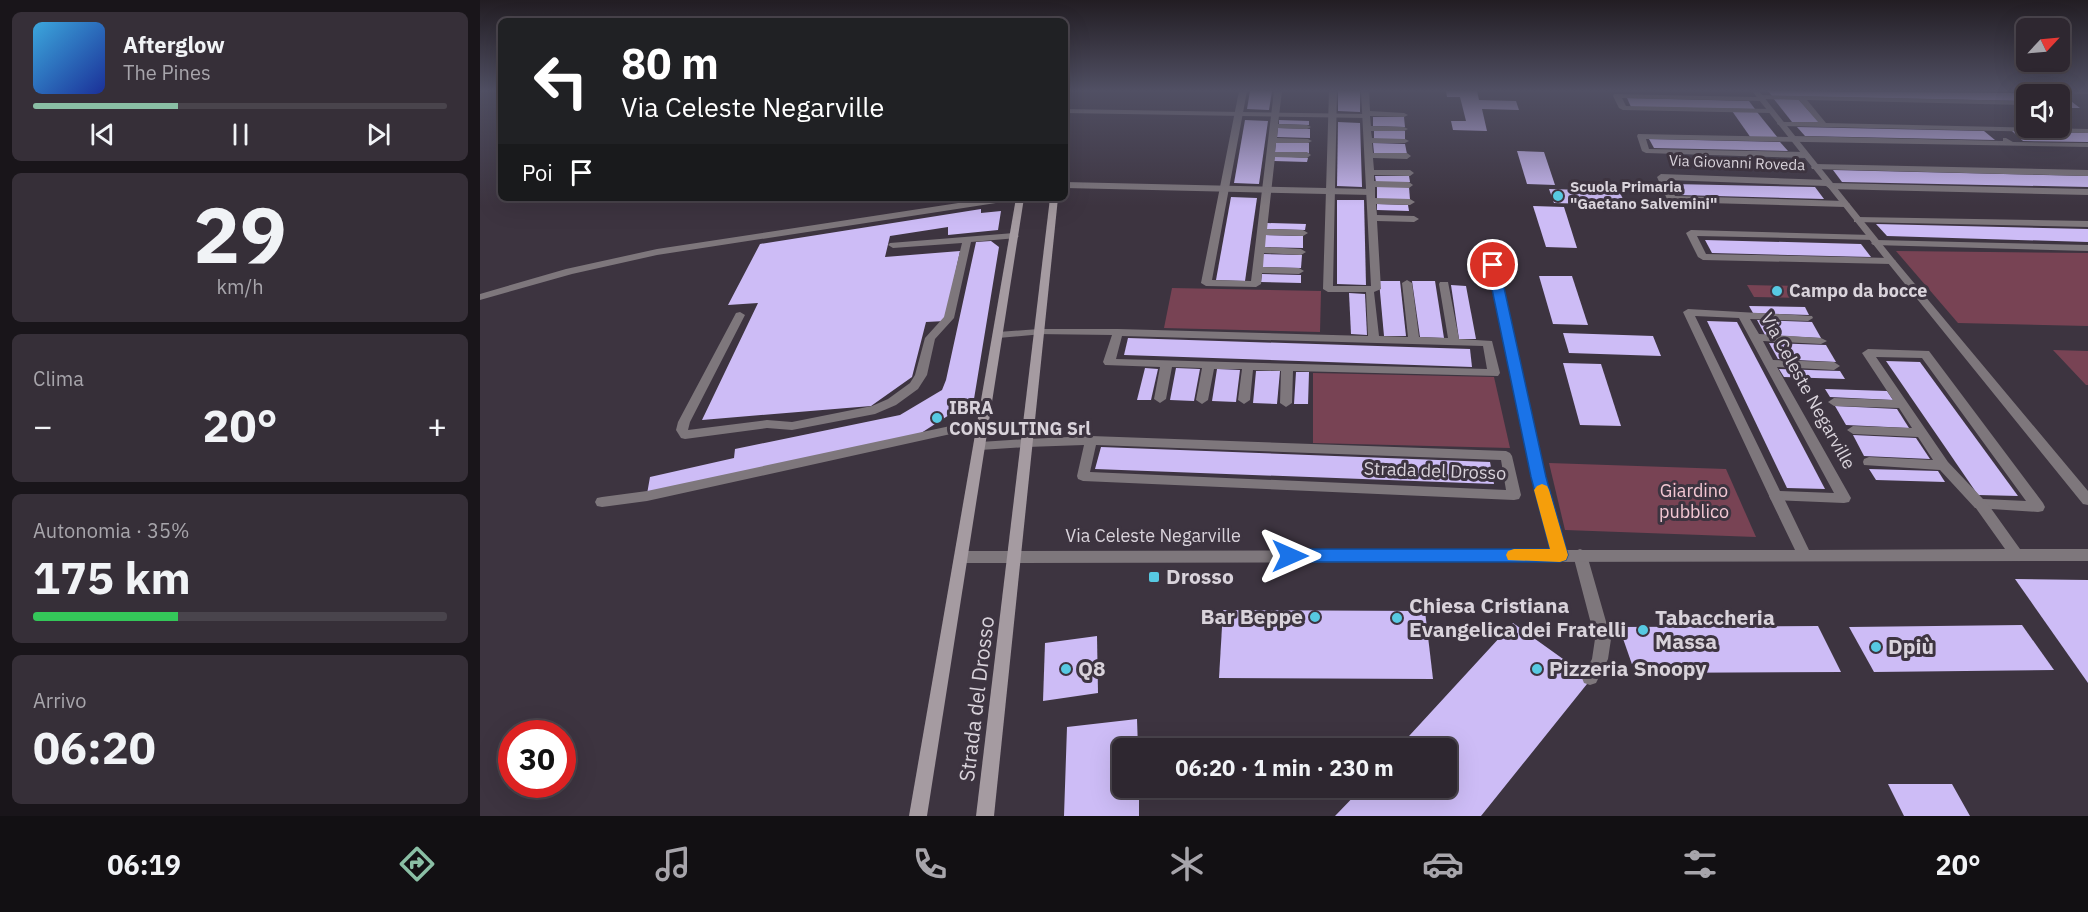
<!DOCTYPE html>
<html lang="it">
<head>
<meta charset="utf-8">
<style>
  body { margin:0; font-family:"IBM Plex Sans",sans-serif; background:#362f38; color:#f1f3f6; height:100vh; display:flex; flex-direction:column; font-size:22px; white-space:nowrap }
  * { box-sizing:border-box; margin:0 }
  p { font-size:20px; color:#a7a5ab }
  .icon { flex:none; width:33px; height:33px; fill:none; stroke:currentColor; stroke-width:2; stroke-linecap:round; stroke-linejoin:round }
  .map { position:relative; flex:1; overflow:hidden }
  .details { display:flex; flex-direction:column; gap:12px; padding:12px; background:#19151a; width:480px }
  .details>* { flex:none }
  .banner { position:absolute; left:18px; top:18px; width:570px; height:183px; border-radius:9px; box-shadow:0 6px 24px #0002,0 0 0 2px #49444c; background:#202124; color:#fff; overflow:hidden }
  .needle { width:39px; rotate:64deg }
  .tools { position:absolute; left:1536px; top:18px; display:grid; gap:12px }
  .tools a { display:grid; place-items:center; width:54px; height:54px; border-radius:9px; background:#2e2730; box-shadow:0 6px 24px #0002,0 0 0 2px #49444c; font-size:30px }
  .speed { position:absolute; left:18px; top:720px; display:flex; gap:12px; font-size:30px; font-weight:700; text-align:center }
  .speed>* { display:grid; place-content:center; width:78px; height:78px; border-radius:50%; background:#2e2730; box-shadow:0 6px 24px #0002,0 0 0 2px #49444c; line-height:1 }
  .speed .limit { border:9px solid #d22; background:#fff; color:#111 }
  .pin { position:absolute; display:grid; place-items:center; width:51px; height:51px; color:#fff; margin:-26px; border:3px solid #fff; border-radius:50%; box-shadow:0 2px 6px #0007 }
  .me { position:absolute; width:66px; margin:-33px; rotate:90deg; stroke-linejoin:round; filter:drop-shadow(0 0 4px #0008) }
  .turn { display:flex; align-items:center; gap:21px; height:126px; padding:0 24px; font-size:27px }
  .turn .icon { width:78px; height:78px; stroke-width:2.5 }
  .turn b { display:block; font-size:42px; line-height:51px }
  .then { display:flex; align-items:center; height:57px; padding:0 24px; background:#0003; gap:12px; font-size:22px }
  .big { font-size:45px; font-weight:800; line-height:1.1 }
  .details .card { flex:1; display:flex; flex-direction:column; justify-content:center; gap:9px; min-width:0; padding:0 21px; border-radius:9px; background:#362f38 }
  .details .dial { align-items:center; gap:0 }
  .dial b { font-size:78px; line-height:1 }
  .song { display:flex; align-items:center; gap:18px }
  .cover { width:72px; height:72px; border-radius:9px; background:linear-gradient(135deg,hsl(200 70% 55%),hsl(230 70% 35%)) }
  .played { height:6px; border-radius:3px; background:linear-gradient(90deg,#8abfa5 35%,#49444c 35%) }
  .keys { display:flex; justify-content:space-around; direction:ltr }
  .heat { display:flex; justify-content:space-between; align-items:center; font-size:33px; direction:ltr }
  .charge { height:9px; border-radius:4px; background:linear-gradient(90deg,#34c759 35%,#49444c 0) }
  .trip { position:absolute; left:632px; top:738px; width:345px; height:60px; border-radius:9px; background:#2e2730; box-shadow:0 6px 24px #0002,0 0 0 2px #49444c; font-weight:800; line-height:60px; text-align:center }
  .tabs { display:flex; height:96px; justify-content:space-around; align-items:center; background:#121013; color:#a7a5ab }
  .tabs .icon { width:42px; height:42px }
  .tabs .current { color:#8abfa5 }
  .tabs b { font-size:27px; color:#f1f3f6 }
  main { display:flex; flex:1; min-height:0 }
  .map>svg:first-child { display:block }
  .green { fill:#784354 }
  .building { fill:#cdbcf6 }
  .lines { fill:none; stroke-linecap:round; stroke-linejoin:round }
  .lane { fill:#7e777c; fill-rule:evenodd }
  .street { fill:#7e777c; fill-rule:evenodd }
  .secondary { fill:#a59ba1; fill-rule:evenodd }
  .route { fill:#1a73e8; stroke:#114b97; stroke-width:1.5 }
  .slow { fill:#f59e0b }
  .poi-dot { fill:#57c9e2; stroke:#3d3440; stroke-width:2 }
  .labels { text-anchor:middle; stroke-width:6; stroke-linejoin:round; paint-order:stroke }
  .far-street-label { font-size:15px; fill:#d9d3db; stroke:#3d3440 }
  .far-poi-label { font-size:15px; font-weight:bold; fill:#d9d3db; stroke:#3d3440; text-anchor:start }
  .poi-label { font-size:18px; font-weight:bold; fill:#d9d3db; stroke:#3d3440; text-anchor:start }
  .street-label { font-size:18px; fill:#d9d3db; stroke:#3d3440 }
  .park-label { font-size:18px; fill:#f3c7d3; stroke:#3d3440 }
  .near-poi-label { font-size:21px; font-weight:bold; fill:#d9d3db; stroke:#3d3440; text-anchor:start }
  .near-street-label { font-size:21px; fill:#d9d3db; stroke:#3d3440 }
</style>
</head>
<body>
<main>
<section class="details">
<div class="card">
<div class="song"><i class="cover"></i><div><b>Afterglow</b><p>The Pines</p></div></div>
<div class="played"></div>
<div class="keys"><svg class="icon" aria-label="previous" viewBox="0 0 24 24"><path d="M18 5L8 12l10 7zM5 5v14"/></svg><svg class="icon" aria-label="pause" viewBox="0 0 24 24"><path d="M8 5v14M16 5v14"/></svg><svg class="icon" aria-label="next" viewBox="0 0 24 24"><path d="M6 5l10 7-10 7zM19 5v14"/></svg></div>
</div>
<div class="card dial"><b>29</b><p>km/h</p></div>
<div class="card"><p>Clima</p>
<div class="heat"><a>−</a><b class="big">20°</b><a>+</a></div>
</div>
<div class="card"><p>Autonomia · 35%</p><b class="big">175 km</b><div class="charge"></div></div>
<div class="card"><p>Arrivo</p><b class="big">06:20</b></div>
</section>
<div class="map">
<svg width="1608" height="816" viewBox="0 0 1608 816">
  <rect width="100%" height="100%" fill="#3d3440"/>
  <g class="green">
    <path d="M1416,251L1608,253V326L1478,323Z"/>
    <path d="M1267,285L1319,286L1327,298L1274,297Z"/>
    <path d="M692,288L841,291L840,332L684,328Z"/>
    <path d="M1573,350L1608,351V385H1606Z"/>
    <path d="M833,373L1014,377L1030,448L833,443Z"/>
    <path d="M1069,463L1246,469L1276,537L1085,530Z"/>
  </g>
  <g class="building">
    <path d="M770,91H792L789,110L767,109Z"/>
    <path d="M858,91H880V112L858,111Z"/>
    <path d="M966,91H997L999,100L1036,101L1039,110L1002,109L1007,131L973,130L971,121H986L980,97H967Z"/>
    <path d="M1288,91L1535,93L1546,101L1292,96Z"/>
    <path d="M1580,95H1583L1600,108H1580Z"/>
    <path d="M1147,98L1269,101L1275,109L1151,107Z"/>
    <path d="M1293,98L1318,99L1339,122H1312Z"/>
    <path d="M1252,111L1277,112L1298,138H1271Z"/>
    <path d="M893,117H924L925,127L893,126Z"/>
    <path d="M765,120L788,121L779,184L754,183Z"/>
    <path d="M799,120L829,121V125L799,124Z"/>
    <path d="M858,122L880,123L882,187L857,186Z"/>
    <path d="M1317,127L1504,131L1515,140L1325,136Z"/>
    <path d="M798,128L830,129V138L797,137Z"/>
    <path d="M894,130L925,131V140L894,139Z"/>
    <path d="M1532,131L1608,133V142L1543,141Z"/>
    <path d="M1169,139L1300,142L1308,151L1174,148Z"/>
    <path d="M796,142L829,143V153L795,152Z"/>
    <path d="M893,143L925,144L927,154L894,153Z"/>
    <path d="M1037,151L1064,152L1075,185L1047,184Z"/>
    <path d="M795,156L828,158L827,162L794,161Z"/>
    <path d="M1353,170L1608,176V187L1362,182Z"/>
    <path d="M895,176H929L930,182H896Z"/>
    <path d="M1193,184L1335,187L1344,199L1199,195Z"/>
    <path d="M897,186L929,187L930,200L897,199Z"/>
    <path d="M1069,189L1139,191L1146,205L1074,203Z"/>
    <path d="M751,197L777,198L765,281L736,280Z"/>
    <path d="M857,200H884L886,285L857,284Z"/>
    <path d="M897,204L928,205L929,211L897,210Z"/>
    <path d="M1053,206L1084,207L1097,248L1066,247Z"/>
    <path d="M501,209V213L521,211L518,230L468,235V227L410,236L405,257L480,251L465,321L446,322L432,377L391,406L222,420L278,303L248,305L280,244Z"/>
    <path d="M787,223L826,224L825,230L786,229Z"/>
    <path d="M1396,224L1608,229V242L1407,236Z"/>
    <path d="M785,235L823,236V248L784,247Z"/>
    <path d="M1225,240L1381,244L1391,257L1232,253Z"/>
    <path d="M511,241L519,247L494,399L438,435L167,494L170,477L254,458L255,449L420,415L462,390L466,380L496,242Z"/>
    <path d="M783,254L822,255L821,268L782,267Z"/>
    <path d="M782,274L821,275V283L781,282Z"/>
    <path d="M1059,276H1092L1108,325L1073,324Z"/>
    <path d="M899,281H920L926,336H904Z"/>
    <path d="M932,281H955L964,338L940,337Z"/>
    <path d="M971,285L986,286L996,339H979Z"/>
    <path d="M869,293L885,294L887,335L871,334Z"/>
    <path d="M1269,306L1325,307L1329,315L1273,313Z"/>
    <path d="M1277,320L1332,322L1341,338L1285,335Z"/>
    <path d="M1227,321L1257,322L1345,489L1307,488Z"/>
    <path d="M1083,333L1173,336L1181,356L1089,353Z"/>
    <path d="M648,338L990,349L992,367L644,355Z"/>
    <path d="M1289,343L1346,345L1356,362L1298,359Z"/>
    <path d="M1406,361L1440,362L1538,496L1498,495Z"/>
    <path d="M1083,363L1121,364L1141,426L1100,425Z"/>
    <path d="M665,368L678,369L671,400H657Z"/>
    <path d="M696,368L720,369L714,401L690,400Z"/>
    <path d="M737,369L760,370L756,402L732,401Z"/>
    <path d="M1299,369L1360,371L1365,379L1304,377Z"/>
    <path d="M776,371H800L797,404L773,403Z"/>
    <path d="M816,372H829L828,404H814Z"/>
    <path d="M1345,389L1407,391L1413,400L1350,397Z"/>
    <path d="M1355,406L1417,409L1429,428L1366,425Z"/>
    <path d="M1373,435L1436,438L1450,459L1384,456Z"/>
    <path d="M621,447L1010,462L1014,484L615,469Z"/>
    <path d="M1389,469L1458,471L1465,482L1396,480Z"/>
    <path d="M1535,579L1608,580V683Z"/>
    <path d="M743,610L945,611L953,679L739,678Z"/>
    <path d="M1033,623L1111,679L1001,816H855L882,788H966V748H918Z"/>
    <path d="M1542,625L1574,670L1394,672L1369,627Z"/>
    <path d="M1338,626L1361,672L1155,673L1139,627Z"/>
    <path d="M617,636L618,693L563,701L565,643Z"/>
    <path d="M657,719L658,748H642V788H659V816H584L587,727Z"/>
    <path d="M1408,784H1472L1490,816H1424Z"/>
  </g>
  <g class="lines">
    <g class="lane">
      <path d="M759,91H767L732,280L771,281L794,91H802L798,124L827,125L831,127L827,129L798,128L797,138L828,139L832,141L828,143H796L795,152H827L831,155L827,158L795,157L787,229L823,230L828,233L823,236L786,235L785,247L821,249L826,252L821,255L784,253L783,267L819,268L824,271L819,274L782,273L781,284L776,287L726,286L721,283Z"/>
      <path d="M849,91H857L853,286H891L881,91H889L890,111L924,113L928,115L924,117L890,116L891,126L924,127L928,129L924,131H891L892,138L925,139L929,141L925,143H892L893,153H927L931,156L927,159L893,158L894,170H930L934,173L930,176L894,175V181L929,182L933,185L929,188L895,187V198L930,199L935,202L930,205L896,204L897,215L934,216L939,219L934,222L897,221L901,289L894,292L899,336L928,337L922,283L927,280L932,283L939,337L968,338L959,284L960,282H968L979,339L1012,341L1020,373L1018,376L813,371L812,403L806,407L800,403L801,371L773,370L770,400L764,404L758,400L762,369H734L728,400L722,404L716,400L722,368L692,367L686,399L680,403L674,399L680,367L625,365L623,362L632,335L555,334L554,332L555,330L559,329H638L888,336L886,292H848L843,289ZM642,336L1003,346L1007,369L636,359Z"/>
      <path d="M1577,91H1608V94L1580,93Z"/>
      <path d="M1134,94L1276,97L1280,95L1546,101V105L1327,100L1346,123L1608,129V133L1301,126L1297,124L1298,122H1338L1319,100L1286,99L1282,101L1142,98L1146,106L1291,109L1295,111L1291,113L1143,110L1139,108L1133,96Z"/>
      <path d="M1158,134L1309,137L1313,136L1523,141V138H1526L1533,142L1608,143V147L1166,139L1169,149L1326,152L1330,155L1326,158L1166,153L1162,151L1157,136Z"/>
      <path d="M1335,164L1608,170V176L1332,169L1331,167Z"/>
      <path d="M1181,174L1348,180L1352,183L1608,189V195L1350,189L1346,186L1187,180L1195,196L1365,201L1370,204L1365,207L1192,202L1187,199L1177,177Z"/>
      <path d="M511,198H533L529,201L177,255L92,274L0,300V294L86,269L177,249Z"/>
      <path d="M1377,217L1608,221V227L1374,222V218Z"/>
      <path d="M1211,230L1392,235L1395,236V240L1217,236L1226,254L1411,258L1416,261L1411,264L1223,260L1218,257L1206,233Z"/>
      <path d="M534,233L539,236L537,238L491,242L474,318L455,339L447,375L438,389L416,405L395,414L312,430L287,428L205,439L201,438L196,430L198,422L256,313L260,312L265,315L210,422L208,430L287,420L312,422L392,406L408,399L430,383L435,375L445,338L464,317L482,243L413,248L408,245L410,243Z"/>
      <path d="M1396,240L1608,245V251L1393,245L1391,243Z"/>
      <path d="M1208,309L1332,316L1333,318L1328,321L1270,319L1279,334L1341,338L1347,341L1341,344L1283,341L1293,360L1354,362L1360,366L1354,370L1297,367L1371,498L1369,502L1364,503L1291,500L1203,312ZM1215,316L1259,318L1354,493L1300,491Z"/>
      <path d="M1388,349L1449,351L1563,503L1565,507L1563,511L1558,512L1495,508L1460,470L1384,465L1383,462L1384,459L1389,457L1453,460L1438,437L1373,434L1367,430L1373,426L1432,428L1419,408L1354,406L1348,402L1354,398L1413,400L1382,353ZM1396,357L1442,358L1546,501L1503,499L1468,462Z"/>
      <path d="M503,419L509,423L507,426L167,501L122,507L117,506L115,502L117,498L122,497L167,491Z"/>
      <path d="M611,436L1026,451L1030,453L1032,456L1041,495L1039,499L1034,500L603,481L598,479L597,476L604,445L547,447L541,443L547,439ZM616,445L1021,460L1026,490L610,472Z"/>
      <path d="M1100,549L1105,551L1107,555L1131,639L1128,659L1116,683L1110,685L1104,683L1102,678L1112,659L1115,639L1093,555L1095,551Z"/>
    </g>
    <g class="street">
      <path d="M1272,91H1279L1414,259L1608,491V505L1603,504L1408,263Z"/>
      <path d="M585,109L886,114L890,116L886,118L585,113Z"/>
      <path d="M585,182L891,189L895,192L891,195L585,188Z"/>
      <path d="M1013,262L1018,265L1064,477L1086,550H1315L1289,496L1291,492H1301L1329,550L1525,549L1493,504L1495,500H1505L1540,549H1608V561L483,563L478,561L476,557L478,553L483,551L1072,550L1052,477L1008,265Z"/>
      <path d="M559,329L563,330L564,332L563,334L518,338L513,335L518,332Z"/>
      <path d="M547,439L553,443L547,447L500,450L496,449L494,446L496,443L500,442Z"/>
    </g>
    <g class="secondary">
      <path d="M536,198H544L447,816H429Z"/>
      <path d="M570,198H578L514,816H496Z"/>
    </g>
  </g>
  <linearGradient id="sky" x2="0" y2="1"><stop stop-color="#221d23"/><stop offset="0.44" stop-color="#515064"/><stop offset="1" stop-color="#515064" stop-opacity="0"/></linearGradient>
  <rect width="1608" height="206" fill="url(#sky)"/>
  <path class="route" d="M1013,261L1019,265L1066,477L1088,555L1086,560L1080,562H810L805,560L802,556L805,551L810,549H1070L1051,477L1007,265Z"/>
  <path class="slow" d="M1062,484L1067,486L1069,490L1088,555L1086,560L1080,562L1028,560L1026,555L1028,551L1034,549H1070L1054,490L1057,486Z"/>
  <g class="poi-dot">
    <circle cx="1078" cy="196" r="6"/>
    <circle cx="1297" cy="291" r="6"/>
    <circle cx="457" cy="418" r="6"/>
    <rect x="668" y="571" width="12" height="12" rx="3"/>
    <circle cx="835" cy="617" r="6"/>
    <circle cx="917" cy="618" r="6"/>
    <circle cx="1163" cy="630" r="6"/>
    <circle cx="1396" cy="647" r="6"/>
    <circle cx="586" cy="669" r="6"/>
    <circle cx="1057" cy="669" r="6"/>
  </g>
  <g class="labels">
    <g class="far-street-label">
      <text transform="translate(1257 163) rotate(2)" y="5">Via Giovanni Roveda</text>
    </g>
    <g class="far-poi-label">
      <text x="1090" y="192">Scuola Primaria<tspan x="1090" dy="17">"Gaetano Salvemini"</tspan></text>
    </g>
    <g class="poi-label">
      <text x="1309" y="297">Campo da bocce</text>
      <text x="469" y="414">IBRA<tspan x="469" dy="21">CONSULTING Srl</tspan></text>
    </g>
    <g class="street-label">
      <text transform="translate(1328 391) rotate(61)" y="6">Via Celeste Negarville</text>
      <text transform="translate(955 471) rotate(2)" y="6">Strada del Drosso</text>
      <text x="673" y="542">Via Celeste Negarville</text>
    </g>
    <g class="park-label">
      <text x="1214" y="497">Giardino<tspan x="1214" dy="21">pubblico</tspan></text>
    </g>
    <g class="near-poi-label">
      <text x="686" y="584">Drosso</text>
      <text x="929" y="613">Chiesa Cristiana<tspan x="929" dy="24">Evangelica dei Fratelli</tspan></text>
      <text x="823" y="624" text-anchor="end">Bar Beppe</text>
      <text x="1175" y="625">Tabaccheria<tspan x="1175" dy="24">Massa</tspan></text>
      <text x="1408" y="654">Dpiù</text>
      <text x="598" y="676">Q8</text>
      <text x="1069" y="676">Pizzeria Snoopy</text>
    </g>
    <g class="near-street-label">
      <text transform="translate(497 699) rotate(-83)" y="7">Strada del Drosso</text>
    </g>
  </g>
</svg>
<div class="tools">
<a><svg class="needle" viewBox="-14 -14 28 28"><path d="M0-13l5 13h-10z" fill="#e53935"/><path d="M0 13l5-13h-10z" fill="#a7a5ab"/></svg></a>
<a><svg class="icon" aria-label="sound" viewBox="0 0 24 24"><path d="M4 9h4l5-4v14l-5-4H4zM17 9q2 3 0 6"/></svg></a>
</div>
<div class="speed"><div class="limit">30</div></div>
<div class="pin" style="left:1013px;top:265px;background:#d93025"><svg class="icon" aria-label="arrive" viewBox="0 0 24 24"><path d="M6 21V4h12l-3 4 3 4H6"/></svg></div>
<svg class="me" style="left:810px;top:556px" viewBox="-20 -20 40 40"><path d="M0-17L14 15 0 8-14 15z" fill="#1a73e8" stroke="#fff" stroke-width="4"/></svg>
<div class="trip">06:20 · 1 min · 230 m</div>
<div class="banner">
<div class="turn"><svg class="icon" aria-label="left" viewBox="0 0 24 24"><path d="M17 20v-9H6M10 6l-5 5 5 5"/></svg><div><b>80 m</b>Via Celeste Negarville</div></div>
<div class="then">Poi<svg class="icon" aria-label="arrive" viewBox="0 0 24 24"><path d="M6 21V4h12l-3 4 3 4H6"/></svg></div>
</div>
</div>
</main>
<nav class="tabs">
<b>06:19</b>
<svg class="icon current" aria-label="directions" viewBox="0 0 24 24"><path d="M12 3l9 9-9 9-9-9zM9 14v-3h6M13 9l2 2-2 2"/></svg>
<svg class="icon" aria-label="music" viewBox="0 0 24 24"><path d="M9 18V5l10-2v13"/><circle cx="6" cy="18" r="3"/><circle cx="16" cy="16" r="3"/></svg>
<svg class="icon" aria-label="phone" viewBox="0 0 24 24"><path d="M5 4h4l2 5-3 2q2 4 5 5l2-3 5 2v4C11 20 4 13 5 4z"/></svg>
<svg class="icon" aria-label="climate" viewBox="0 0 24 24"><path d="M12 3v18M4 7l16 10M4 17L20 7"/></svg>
<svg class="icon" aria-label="car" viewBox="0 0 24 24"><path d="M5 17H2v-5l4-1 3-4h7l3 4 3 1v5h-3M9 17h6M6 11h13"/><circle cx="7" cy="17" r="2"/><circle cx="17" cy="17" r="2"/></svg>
<svg class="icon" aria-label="filters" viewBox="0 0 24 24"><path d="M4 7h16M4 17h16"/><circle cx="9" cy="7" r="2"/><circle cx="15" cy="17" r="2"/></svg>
<b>20°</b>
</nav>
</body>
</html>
